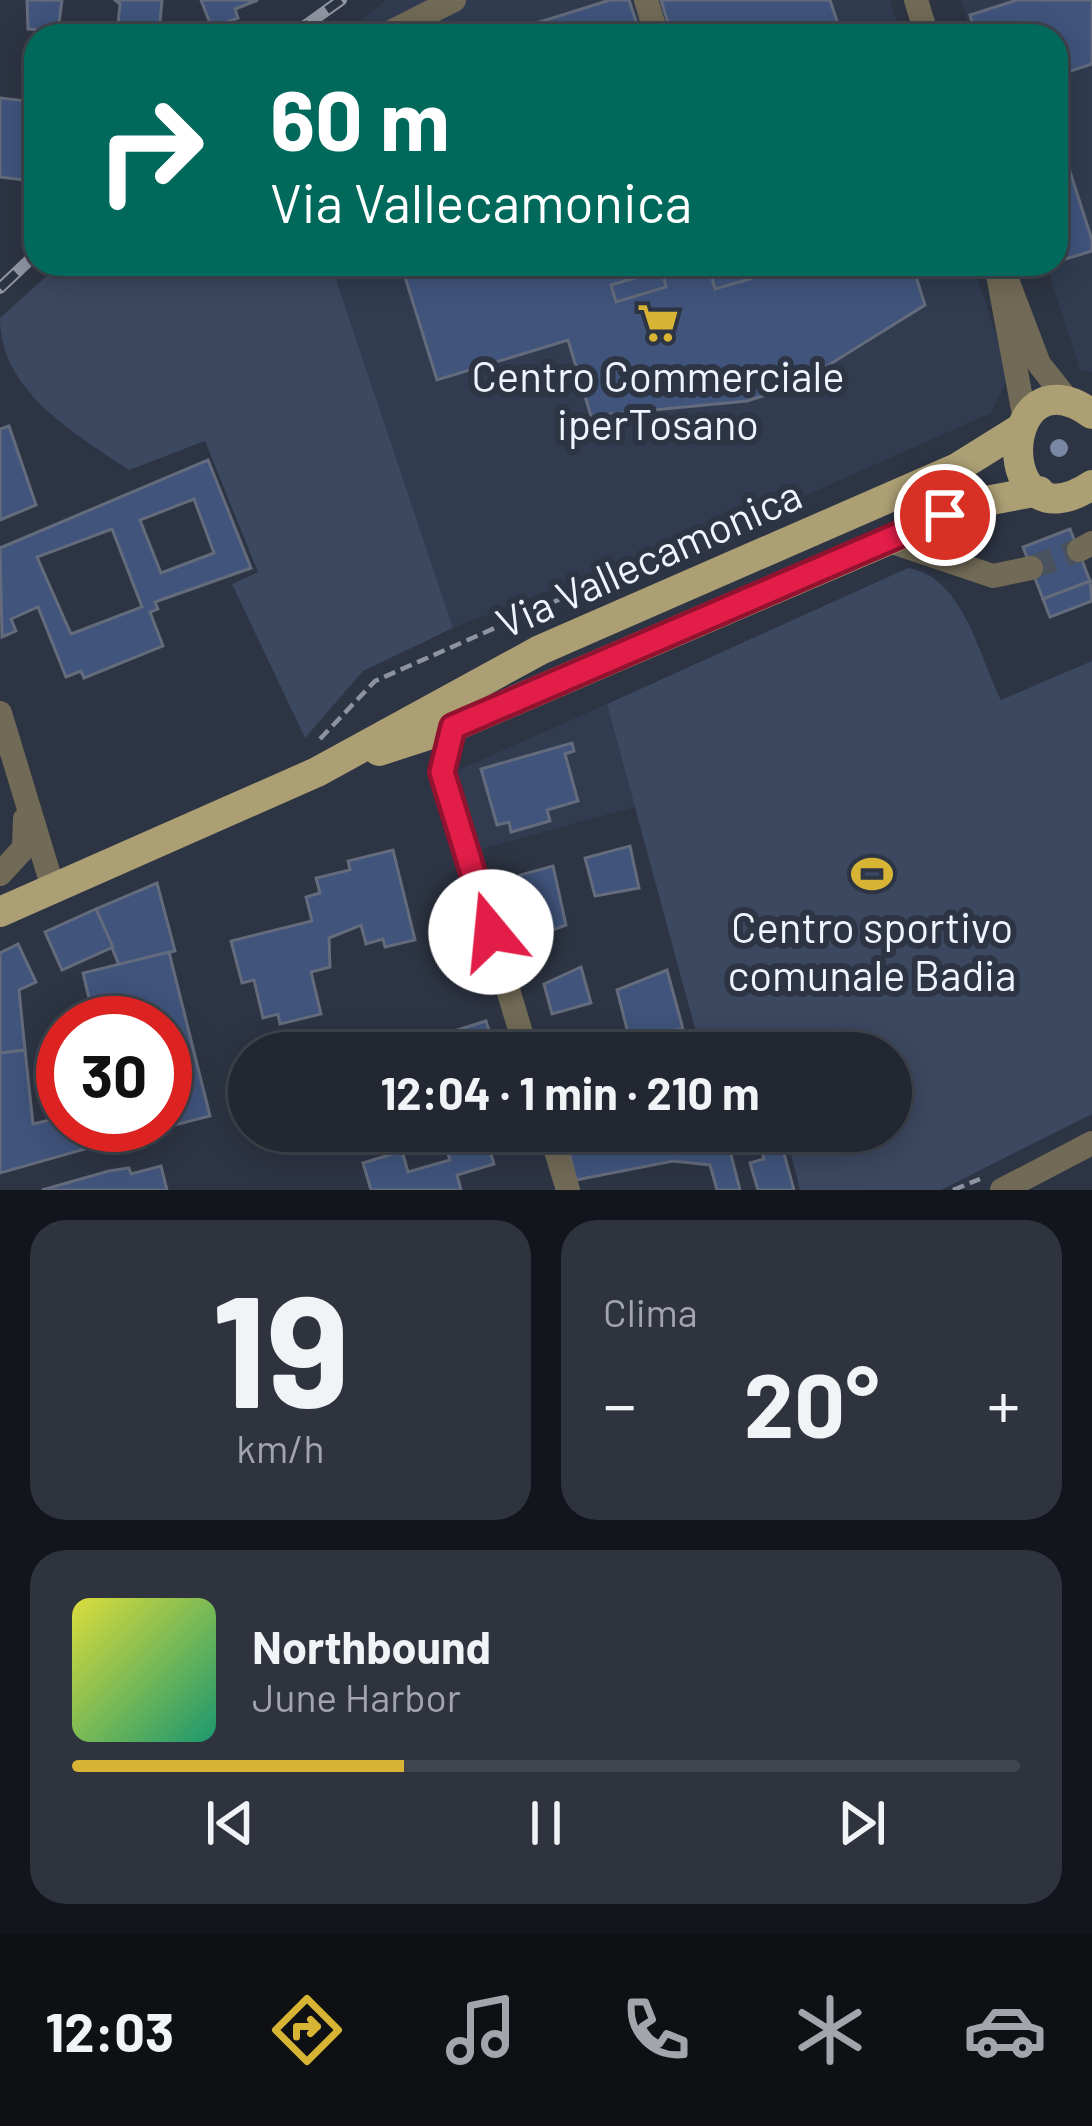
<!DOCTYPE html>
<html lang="it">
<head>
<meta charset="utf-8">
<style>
  body { margin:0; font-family:Barlow,sans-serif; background:#2e333e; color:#f1f3f6; height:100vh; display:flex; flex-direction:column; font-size:45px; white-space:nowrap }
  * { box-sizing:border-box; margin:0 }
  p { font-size:39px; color:#a2a5ac }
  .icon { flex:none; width:66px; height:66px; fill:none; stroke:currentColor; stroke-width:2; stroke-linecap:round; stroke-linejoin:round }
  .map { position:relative; height:1190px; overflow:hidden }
  .panel { display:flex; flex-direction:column; gap:30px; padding:30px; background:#13151c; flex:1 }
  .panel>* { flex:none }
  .top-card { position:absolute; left:24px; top:24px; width:1044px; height:252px; border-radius:36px; box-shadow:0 6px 30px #0003,0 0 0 3px #3f444d; background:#00695c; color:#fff; overflow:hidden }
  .speed { position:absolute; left:36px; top:996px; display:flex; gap:24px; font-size:60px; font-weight:700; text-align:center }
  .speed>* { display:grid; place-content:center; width:156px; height:156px; border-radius:50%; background:#222732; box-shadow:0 6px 30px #0003,0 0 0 3px #3f444d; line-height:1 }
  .speed .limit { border:18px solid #d22; background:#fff; color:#111 }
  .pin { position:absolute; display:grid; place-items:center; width:102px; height:102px; color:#fff; margin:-51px; border:6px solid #fff; border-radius:50%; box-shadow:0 3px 12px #0007 }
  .me { position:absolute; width:132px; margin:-66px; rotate:343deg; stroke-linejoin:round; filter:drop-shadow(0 0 9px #0008) }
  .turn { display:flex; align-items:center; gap:42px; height:252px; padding:0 48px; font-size:54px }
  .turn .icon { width:156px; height:156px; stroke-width:2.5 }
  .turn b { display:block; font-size:84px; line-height:102px }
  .big { font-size:90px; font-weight:700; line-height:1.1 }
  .panel .tile { flex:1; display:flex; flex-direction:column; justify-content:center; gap:18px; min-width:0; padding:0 42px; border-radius:36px; background:#2e333e }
  .panel .dial { align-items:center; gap:0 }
  .dial b { font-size:156px; line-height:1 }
  .song { display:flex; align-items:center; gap:36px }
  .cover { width:144px; height:144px; border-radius:18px; background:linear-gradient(135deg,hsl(60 70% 55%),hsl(160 70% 35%)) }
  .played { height:12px; border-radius:6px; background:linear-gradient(90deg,#d8b434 35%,#3f444d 35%) }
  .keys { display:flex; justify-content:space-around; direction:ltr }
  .heat { display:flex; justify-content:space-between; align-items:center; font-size:66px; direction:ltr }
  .panel .tiles { flex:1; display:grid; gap:30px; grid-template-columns:1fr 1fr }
  .tile:last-child { grid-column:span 2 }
  .trip { position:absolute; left:228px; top:1032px; width:684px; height:120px; border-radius:60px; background:#222732; box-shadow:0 6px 30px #0003,0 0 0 3px #3f444d; font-weight:700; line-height:120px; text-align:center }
  .dock { display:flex; height:192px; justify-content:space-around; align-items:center; background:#0e1014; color:#a2a5ac }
  .dock .icon { width:84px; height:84px }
  .dock .selected { color:#d8b434 }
  .dock b { font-size:54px; color:#f1f3f6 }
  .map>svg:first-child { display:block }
  .built { fill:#313c51 }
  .green { fill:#3c4860 }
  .building { fill:#40547c; stroke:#636b7c; stroke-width:3; fill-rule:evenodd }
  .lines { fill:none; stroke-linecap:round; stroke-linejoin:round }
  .minor-tunnel { stroke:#4a515f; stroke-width:24; stroke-dasharray:24 12; stroke-linecap:butt }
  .path { stroke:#8d939f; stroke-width:4.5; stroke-dasharray:12 6; stroke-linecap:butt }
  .minor { stroke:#716a56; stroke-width:24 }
  .major { stroke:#ac9f74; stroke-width:30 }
  .rail-casing { stroke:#9197a3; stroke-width:12 }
  .rail { stroke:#2d3443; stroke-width:8; stroke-dasharray:22; stroke-linecap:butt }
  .tree { fill:#7987a4 }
  .route-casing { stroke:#92132f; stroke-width:30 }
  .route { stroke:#e11d48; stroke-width:21 }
  .labels { text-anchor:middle; stroke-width:12; stroke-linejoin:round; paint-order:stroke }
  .poi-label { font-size:42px; fill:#eff4fe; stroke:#2d3443 }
  .street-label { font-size:42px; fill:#eff4fe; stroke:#2d3443 }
</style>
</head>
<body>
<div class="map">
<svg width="1092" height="1190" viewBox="0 0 1092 1190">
  <rect width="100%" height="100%" fill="#2d3443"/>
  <g class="built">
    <path d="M386,0H890L901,36H343Z"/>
    <path d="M961,0H1092V372L1080,370L1046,264H1056V36H972Z"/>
    <path d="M331,264H973L1009,375L991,413L639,570L581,578L453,628Z"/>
    <path d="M607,704L635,807L474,851L456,771Z"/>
  </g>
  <g class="green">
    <path d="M60,264H331L453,628L363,671L305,738L232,584L258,572L205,441L129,470C76,434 0,392 0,318Z"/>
    <path d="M908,568C963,576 979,656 1001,700L1092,661V1114L941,1190H800L785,1131H891V1053H766L761,1034L700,1047L607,704Z"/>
  </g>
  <g class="building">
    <path d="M27,0H62L58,31L28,29Z"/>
    <path d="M115,0H162L159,33L118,25L120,4Z"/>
    <path d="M201,0H258L235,9L238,18L212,28Z"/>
    <path d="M610,0H629L641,36H495Z"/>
    <path d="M661,0H830L842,36H672Z"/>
    <path d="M1017,0H1092V64L1056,76V36H976L970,15Z"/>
    <path d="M0,98L35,102L25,180L0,177Z"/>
    <path d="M1056,128L1092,240V251L1056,262Z"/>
    <path d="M401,264H912L925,305L795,386L747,401L591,416L568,340L437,380Z"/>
    <path d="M708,264H745L750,279L715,289Z"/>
    <path d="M662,270L666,287L616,302L611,285Z"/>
    <path d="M9,426L36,505L0,520V429Z"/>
    <path d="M208,460L251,568L155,602L158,609L150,612L163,646L84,678L81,671L66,677L38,607L11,619L16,631L2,637L0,548ZM194,499L214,553L161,573L140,520ZM112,529L142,607L71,634L37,557Z"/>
    <path d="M1070,529L1090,581L1043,599L1023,547Z"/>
    <path d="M1090,581L1092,601L1050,617L1043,599Z"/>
    <path d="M572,743L574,751L565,754L578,801L547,810L550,821L511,832L509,822L497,825L481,769Z"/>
    <path d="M630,846L639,888L595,896L585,858Z"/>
    <path d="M393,850L415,940L385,947L383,939L366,944L361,925L329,938L330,967L311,972L321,1014L280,1024L278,1014L263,1018L254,980L242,983L231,941L312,921L306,897L320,893L316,878L350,870L348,861Z"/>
    <path d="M553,866L566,925L529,939L520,875Z"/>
    <path d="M157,883L175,951L119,965L96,909Z"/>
    <path d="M96,909L113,947L62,970L45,932Z"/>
    <path d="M18,944L36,982L19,990L25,1050L0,1053V953Z"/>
    <path d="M169,952L210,1116L124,1138L121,1125H165V1023H95L83,973Z"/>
    <path d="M581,967L591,1003L552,1014L544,984Z"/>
    <path d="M667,970L683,1029L629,1037L617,990Z"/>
    <path d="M486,1021L496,1053H435L433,1047L454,1041L451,1032Z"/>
    <path d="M613,1033L618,1051L577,1053L574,1043Z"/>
    <path d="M25,1050L33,1124L63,1117V1125H121L124,1138L0,1173V1053Z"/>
    <path d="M484,1131L494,1164L457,1175L461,1190H371L363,1163L402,1151L408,1172L450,1160L444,1141Z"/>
    <path d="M627,1131H725L740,1190H717L710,1165L673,1161L576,1180L567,1143Z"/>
    <path d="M780,1139L794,1190H758L750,1163L764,1159L760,1144Z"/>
    <path d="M161,1166L167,1190H42L109,1171L129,1168L131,1174Z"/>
  </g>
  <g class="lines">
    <path class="minor-tunnel" d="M1031,568L1079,550"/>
    <g class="path">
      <path d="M320,739L375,681L599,582L618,575L633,580"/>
      <path d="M953,1190L980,1179"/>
    </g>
    <g class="minor">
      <path d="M646,0L657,36"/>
      <path d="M916,0L927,36"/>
      <path d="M383,36L454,0"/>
      <path d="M996,264L1025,420"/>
      <path d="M1001,264L1039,364L1070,403"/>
      <path d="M886,540L993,576L1031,568"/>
      <path d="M1079,550L1092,543"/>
      <path d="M0,713L53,888"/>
      <path d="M453,727L443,772L527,1053"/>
      <path d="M0,874L24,848L25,819"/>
      <path d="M550,1131L568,1190"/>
      <path d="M1002,1190L1092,1143"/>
    </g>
    <g class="major">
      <path d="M1092,414C997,345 990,552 1092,485"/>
      <path d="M379,751L453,727L975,503L1039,491"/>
      <path d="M0,912L317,772L540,650L957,468L1018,430"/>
    </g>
    <g class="rail-casing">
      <g id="rail">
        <path d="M291,36L341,0"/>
        <path d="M0,288L36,254"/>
      </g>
    </g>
    <use href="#rail" class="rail"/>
  </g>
  <circle class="tree" cx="1059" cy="448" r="9"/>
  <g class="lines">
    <g class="route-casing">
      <path id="route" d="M491,932L442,772L453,727L945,515"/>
    </g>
    <use href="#route" class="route"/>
  </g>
  <defs>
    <g id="supermarket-bare" transform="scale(3.24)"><path d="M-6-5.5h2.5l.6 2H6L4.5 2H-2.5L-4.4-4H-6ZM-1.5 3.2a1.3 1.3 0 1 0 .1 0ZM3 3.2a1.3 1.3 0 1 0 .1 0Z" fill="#d8b434" stroke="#2d3443" stroke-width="2.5" paint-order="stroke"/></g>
    <g id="stadium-bare" transform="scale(3.24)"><path d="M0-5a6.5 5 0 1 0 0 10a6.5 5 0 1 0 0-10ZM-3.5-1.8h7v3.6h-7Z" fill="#d8b434" stroke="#2d3443" stroke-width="2.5" paint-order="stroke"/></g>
  </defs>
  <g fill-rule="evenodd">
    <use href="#supermarket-bare" x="658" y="323"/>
    <use href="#stadium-bare" x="872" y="874"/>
  </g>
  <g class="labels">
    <g class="poi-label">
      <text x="658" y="392">Centro Commerciale<tspan x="658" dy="48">iperTosano</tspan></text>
      <text x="872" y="943">Centro sportivo<tspan x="872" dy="48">comunale Badia</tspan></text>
    </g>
    <g class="street-label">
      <text transform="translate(649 559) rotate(-24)" y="15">Via Vallecamonica</text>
    </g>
  </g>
</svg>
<div class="speed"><div class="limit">30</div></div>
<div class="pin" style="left:945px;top:515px;background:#d93025"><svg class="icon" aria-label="arrive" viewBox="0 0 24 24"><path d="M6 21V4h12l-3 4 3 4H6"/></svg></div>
<svg class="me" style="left:491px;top:932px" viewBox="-20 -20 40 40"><circle r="19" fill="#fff"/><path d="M0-13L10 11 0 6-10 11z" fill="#e11d48"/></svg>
<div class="trip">12:04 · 1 min · 210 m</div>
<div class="top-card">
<div class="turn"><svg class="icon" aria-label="right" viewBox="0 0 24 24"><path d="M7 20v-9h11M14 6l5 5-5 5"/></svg><div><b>60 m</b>Via Vallecamonica</div></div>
</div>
</div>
<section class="panel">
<div class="tiles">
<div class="tile dial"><b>19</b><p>km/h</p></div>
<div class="tile"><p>Clima</p>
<div class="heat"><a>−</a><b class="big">20°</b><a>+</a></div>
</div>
<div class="tile">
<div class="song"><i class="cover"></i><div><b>Northbound</b><p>June Harbor</p></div></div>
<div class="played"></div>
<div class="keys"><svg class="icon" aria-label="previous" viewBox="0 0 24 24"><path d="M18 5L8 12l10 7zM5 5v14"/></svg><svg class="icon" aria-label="pause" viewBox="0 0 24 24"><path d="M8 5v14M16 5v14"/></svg><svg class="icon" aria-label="next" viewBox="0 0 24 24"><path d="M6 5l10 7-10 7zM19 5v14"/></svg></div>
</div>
</div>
</section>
<nav class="dock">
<b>12:03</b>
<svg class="icon selected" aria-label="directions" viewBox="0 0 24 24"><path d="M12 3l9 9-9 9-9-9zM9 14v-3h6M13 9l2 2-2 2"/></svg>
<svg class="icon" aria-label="music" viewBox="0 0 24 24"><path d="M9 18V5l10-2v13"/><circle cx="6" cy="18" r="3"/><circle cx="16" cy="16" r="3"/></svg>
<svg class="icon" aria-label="phone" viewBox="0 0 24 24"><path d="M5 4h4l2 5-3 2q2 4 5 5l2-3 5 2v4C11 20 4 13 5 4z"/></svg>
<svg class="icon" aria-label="climate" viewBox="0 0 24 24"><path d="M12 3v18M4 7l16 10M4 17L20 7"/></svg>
<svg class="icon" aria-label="car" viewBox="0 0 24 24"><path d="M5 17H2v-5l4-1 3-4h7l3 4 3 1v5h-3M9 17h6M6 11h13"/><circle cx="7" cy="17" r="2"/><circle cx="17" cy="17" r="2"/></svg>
</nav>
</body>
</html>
